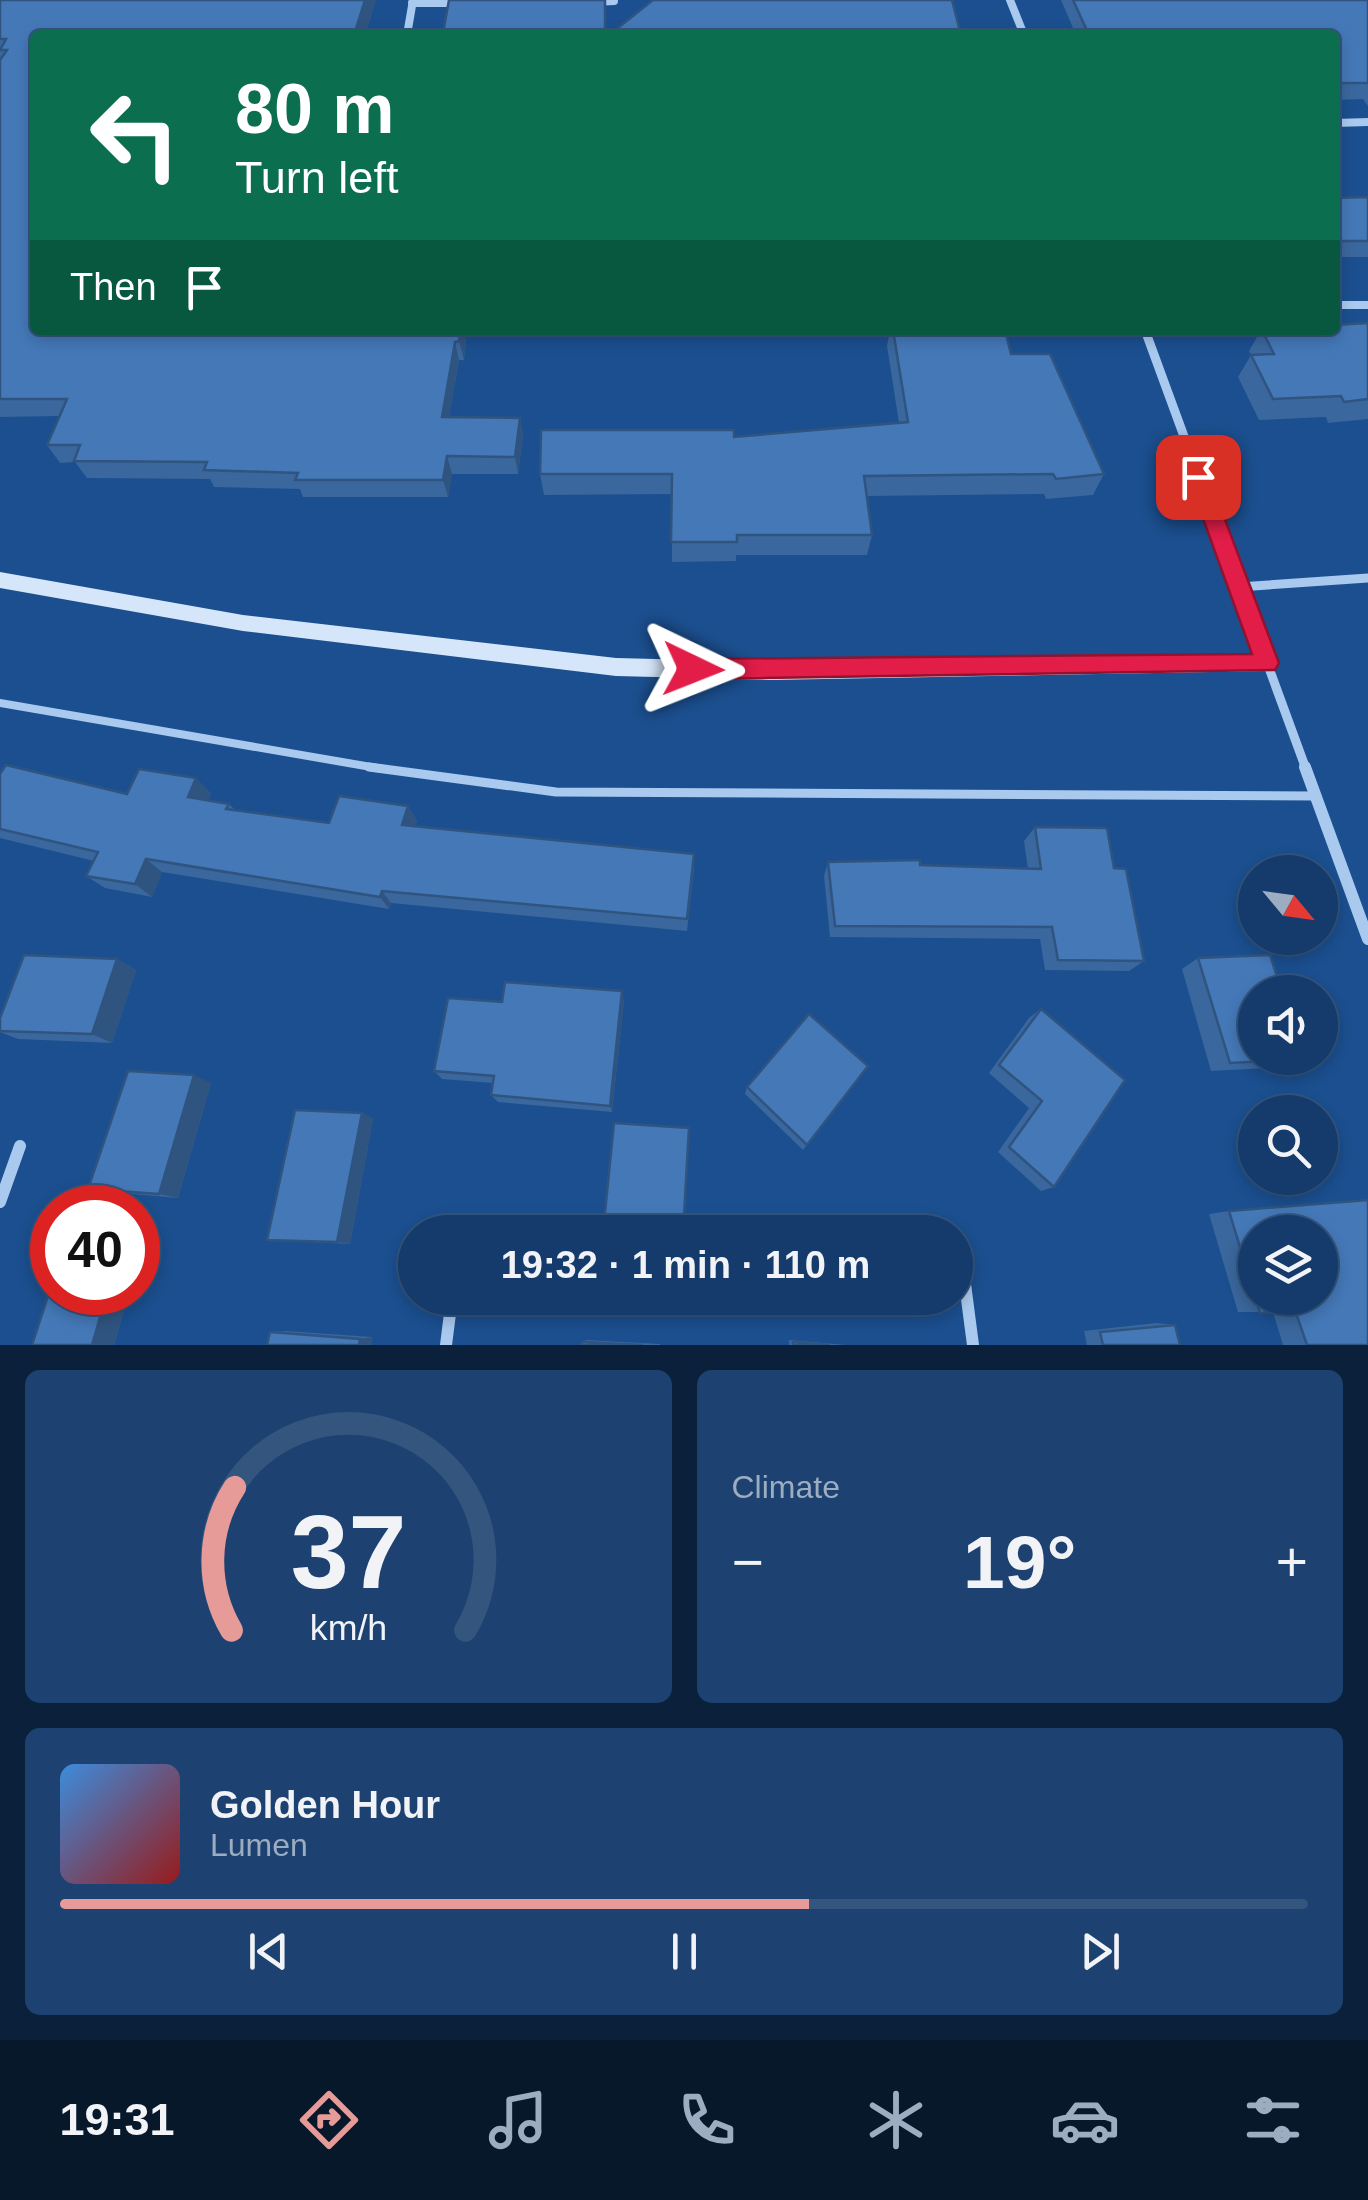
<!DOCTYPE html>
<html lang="en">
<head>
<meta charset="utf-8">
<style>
  body { margin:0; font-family:Arial,sans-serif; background:#1d4271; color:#f1f3f6; height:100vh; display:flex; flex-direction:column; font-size:38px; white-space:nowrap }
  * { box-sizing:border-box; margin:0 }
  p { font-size:32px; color:#9dadc1 }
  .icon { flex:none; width:55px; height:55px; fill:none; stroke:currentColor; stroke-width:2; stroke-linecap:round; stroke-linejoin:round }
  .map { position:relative; height:1345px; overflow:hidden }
  .drawer { display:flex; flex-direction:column; gap:25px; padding:25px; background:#0b203b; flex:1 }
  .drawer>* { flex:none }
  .top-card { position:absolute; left:30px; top:30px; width:1310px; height:305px; border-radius:10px; box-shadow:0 5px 15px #0003,0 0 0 2px #33557e; background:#0b6e4f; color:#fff; overflow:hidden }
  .needle { width:65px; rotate:119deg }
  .controls { position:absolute; left:1238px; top:855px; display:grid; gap:20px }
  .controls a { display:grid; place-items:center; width:100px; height:100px; border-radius:50%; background:#143b6b; box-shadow:0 5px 15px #0003,0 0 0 2px #33557e; font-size:50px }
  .speed { position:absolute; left:30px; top:1185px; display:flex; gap:20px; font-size:50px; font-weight:700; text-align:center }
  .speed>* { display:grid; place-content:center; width:130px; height:130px; border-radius:50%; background:#143b6b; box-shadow:0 5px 15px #0003,0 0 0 2px #33557e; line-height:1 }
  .speed .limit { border:15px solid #d22; background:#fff; color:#111 }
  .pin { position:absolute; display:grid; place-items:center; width:85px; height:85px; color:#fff; margin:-42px; border-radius:20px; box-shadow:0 5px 15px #0006 }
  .me { position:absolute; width:110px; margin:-55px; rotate:92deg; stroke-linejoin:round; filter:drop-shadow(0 0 8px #0008) }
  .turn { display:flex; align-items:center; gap:35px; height:210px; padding:0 40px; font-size:45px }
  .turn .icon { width:130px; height:130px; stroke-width:2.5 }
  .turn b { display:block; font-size:70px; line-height:85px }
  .then { display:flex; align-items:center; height:95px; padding:0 40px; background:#0003; gap:20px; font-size:38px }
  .big { font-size:75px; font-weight:800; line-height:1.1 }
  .drawer .card { flex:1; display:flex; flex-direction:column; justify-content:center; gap:15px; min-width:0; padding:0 35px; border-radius:15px; background:#1d4271 }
  .drawer .dial { align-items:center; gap:0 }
  .dial svg { height:260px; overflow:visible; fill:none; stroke:#33557e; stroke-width:7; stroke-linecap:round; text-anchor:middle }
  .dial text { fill:#f1f3f6; stroke:none }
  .song { display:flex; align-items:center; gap:30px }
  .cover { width:120px; height:120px; border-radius:15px; background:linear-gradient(135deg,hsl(210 70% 55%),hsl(0 70% 35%)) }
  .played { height:10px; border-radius:5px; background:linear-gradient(90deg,#e69b98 60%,#33557e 60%) }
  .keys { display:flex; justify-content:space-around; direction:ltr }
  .heat { display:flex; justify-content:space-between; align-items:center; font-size:55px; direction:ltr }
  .drawer .tiles { flex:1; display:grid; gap:25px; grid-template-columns:1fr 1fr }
  .card:last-child { grid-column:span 2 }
  .trip { position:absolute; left:398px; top:1215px; width:575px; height:100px; border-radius:50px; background:#143b6b; box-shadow:0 5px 15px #0003,0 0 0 2px #33557e; font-weight:800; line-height:100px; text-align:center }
  .tab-bar { display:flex; height:160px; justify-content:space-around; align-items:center; background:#08182b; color:#9dadc1 }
  .tab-bar .icon { width:70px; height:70px }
  .tab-bar .on { color:#e69b98 }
  .tab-bar b { font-size:45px; color:#f1f3f6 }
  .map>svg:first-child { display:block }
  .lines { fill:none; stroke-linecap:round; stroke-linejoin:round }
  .lane-far1 { stroke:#a9c9ee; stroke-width:8 }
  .lane { stroke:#a9c9ee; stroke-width:9 }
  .street-far2 { stroke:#a9c9ee; stroke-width:8 }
  .street-far1 { stroke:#a9c9ee; stroke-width:9 }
  .street { stroke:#a9c9ee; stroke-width:12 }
  .secondary { fill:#d6e6fa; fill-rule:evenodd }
  .wall { fill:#3a679d }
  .shaded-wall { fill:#305480 }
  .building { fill:#4478b7; stroke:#305480; stroke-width:2.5 }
  .route { fill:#e11d48; stroke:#92132f; stroke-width:2.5 }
</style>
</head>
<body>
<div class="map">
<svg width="1368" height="1345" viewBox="0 0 1368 1345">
  <rect width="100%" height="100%" fill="#1b4f8f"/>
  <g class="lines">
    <path class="lane-far1" d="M0,703L383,769"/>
    <path class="lane" d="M369,767L556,792L1317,796"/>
    <g class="street-far2">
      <path d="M1010,0L1024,35"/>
      <path d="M593,2L614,1"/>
      <path d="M412,3H461"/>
      <path d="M407,35L413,0"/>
      <path d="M1335,123L1368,122"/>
      <path d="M1335,305H1368"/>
    </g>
    <g class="street-far1">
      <path d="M1145,330L1306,769"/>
      <path d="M1239,587L1368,578"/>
    </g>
    <g class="street">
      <path d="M1305,767L1368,939"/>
      <path d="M0,1202L20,1146"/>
      <path d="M459,1232L460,1221"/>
      <path d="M962,1261L973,1345"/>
      <path d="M446,1345L452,1298"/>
    </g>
    <path class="secondary" d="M0,572L243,615L616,658L769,662L1267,655L1274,657L1277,663L1274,669L1267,671L769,680L616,676L243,631L0,588Z"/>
  </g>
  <g class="wall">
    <path d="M0,0H376L365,35H35V330H467L464,360H459L449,417L520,418L523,436L518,474H452L448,497H303L300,489L214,487L210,479L87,478L75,462L60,463L47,445L59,416L0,417V60L1,58H0Z"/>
    <path d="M1061,0H1368V106L1363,99L1335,100V35H1076Z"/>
    <path d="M1368,197V257H1335V198Z"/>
    <path d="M1368,323V419L1328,423L1326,417L1259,420L1238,377L1251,355L1249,351L1261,330H1335Z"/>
    <path d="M890,330H1005L1011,354L1104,474L1093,495L1046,499L1044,494L867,496L872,535L867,555H736V561L672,562V494L544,495L540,474L734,437L899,423L887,346Z"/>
    <path d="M0,774L127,794L211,793L208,800L229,804L235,810L329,823L408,806L417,821L415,826L694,868L687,931L391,903L389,909L162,872L152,897L105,888L86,876L94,861L0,838Z"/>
    <path d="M1035,827L1114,868L1144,961L1129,971L1045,970L1040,939L830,937L824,876L828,862L1028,869L1024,841Z"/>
    <path d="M1198,958L1305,1059L1284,1067L1211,1071L1182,969Z"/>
    <path d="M117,959L136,970L112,1043L18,1039L0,1032V1018Z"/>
    <path d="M624,1001L612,1112L498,1102L491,1095L493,1083L442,1079L434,1071L502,1002Z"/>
    <path d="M1041,1009L1054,1187L1041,1191L998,1152L1029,1108L989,1073L1029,1018Z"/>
    <path d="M868,1066L803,1150L745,1094L747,1087Z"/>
    <path d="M211,1083L178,1198L110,1192L88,1189Z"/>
    <path d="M362,1113L373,1119L350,1244L267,1240Z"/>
    <path d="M1229,1211L1368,1345H1283L1273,1312H1238L1209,1214Z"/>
    <path d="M48,1296H72L127,1300L114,1345Z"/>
    <path d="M1156,1323L1175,1325L1180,1345H1087L1084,1331Z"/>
    <path d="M286,1331L372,1337L371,1345L270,1332Z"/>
    <path d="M586,1340L660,1344V1345H581L582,1342Z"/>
    <path d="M789,1340L846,1345H789Z"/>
  </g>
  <g class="shaded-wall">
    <path d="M365,0H376L365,35H354Z"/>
    <path d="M461,330H467L464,360L459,341Z"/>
    <path d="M455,342L459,360L446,434L442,417Z"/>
    <path d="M520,418L523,436L518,474L515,457Z"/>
    <path d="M447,456L452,474L448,497L443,480Z"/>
    <path d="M196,778L211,793L203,812L188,797Z"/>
    <path d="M408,806L417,821L411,839L402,825Z"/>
    <path d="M146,859L162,872L152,897L135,884Z"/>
    <path d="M382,891L391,903L389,909L380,897Z"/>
    <path d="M117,959L136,970L112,1043L92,1034Z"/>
    <path d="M622,991L624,1001L612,1112L610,1106Z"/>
    <path d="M194,1075L211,1083L178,1198L159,1194Z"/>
    <path d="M362,1113L373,1119L350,1244L337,1242Z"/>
    <path d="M105,1300H127L114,1345H92Z"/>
    <path d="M372,1337L371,1345H359L360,1339Z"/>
  </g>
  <g class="building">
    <path d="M0,0H365L354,35H35V330H461L459,341L455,342L442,417L520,418L515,457L447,456L443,480H295L298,473L204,470L207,462L74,461L80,445H47L67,399H0V60L7,50H0L6,39H0Z"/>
    <path d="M449,0H605V35H451V33H443Z"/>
    <path d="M653,0H952L961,35H609Z"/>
    <path d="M1073,0H1368V83H1335V35H1089Z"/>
    <path d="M1368,197V241H1335V198Z"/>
    <path d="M1368,323V399L1344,402L1341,396L1273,399L1251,355L1274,354L1262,330H1335V325Z"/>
    <path d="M893,330H1005L1011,354H1050L1104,474L1056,479L1053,474L864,476L872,535H737V542H671L672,474H540L541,430H734V437L908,422Z"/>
    <path d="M6,765L127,794L139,769L196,778L188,797L229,804L226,809L329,823L339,796L408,806L402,825L694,854L687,919L382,891L380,897L146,859L135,884L86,876L98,852L0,829V774Z"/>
    <path d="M1035,827L1107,828L1114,868L1126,869L1144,961L1058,960L1052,927L835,926L828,862L920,860V865L1041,869Z"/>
    <path d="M24,955L117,959L92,1034L0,1031V1018Z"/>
    <path d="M1270,955L1282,992H1255V1058H1304L1305,1059L1230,1063L1198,958Z"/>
    <path d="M505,982L622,991L610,1106L491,1095L494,1076L434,1071L448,998L502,1002Z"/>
    <path d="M1041,1009L1125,1080L1054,1187L1009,1147L1042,1101L999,1065Z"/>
    <path d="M809,1014L868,1066L807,1145L747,1087Z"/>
    <path d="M128,1071L194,1075L159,1194L88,1189Z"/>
    <path d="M295,1110L362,1113L337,1242L267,1240Z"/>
    <path d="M614,1123L689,1128L683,1232H603Z"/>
    <path d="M1368,1200V1345H1307L1295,1310L1260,1313L1255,1298H1320V1232H1255V1296L1229,1211Z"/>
    <path d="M48,1296L105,1300L92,1345H32Z"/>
    <path d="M1175,1325L1180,1345H1103L1100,1332Z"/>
    <path d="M270,1332L360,1339L359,1345H267Z"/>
    <path d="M582,1342L643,1345H581Z"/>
    <path d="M793,1342L829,1345H793Z"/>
  </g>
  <path class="route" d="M1198,469L1209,477L1279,663L1275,670L693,679L681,669L693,659L1252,654L1188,477Z"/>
</svg>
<div class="controls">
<a><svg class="needle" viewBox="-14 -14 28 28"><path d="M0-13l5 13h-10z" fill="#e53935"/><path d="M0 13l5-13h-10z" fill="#9dadc1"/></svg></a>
<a><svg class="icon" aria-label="sound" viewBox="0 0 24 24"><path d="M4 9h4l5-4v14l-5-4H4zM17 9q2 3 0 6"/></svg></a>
<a><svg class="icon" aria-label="search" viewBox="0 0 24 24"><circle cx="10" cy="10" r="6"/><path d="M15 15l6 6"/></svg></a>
<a><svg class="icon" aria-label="layers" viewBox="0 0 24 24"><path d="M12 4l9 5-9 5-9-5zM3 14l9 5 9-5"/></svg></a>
</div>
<div class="speed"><div class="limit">40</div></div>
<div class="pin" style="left:1198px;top:477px;background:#d93025"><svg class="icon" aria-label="arrive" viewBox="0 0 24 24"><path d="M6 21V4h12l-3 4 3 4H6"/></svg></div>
<svg class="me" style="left:693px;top:669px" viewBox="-20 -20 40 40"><path d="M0-17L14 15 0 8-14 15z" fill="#e11d48" stroke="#fff" stroke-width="4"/></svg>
<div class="trip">19:32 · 1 min · 110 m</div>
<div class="top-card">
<div class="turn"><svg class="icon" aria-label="left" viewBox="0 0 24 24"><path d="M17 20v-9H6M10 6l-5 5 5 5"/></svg><div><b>80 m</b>Turn left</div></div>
<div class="then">Then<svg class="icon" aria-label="arrive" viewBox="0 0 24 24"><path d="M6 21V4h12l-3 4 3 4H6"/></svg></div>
</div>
</div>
<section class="drawer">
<div class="tiles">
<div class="card dial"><svg viewBox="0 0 100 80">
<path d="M14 69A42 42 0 1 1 86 69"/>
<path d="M14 69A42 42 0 0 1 15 25" stroke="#e69b98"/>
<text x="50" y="56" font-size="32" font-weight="700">37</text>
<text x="50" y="72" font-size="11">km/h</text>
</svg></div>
<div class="card"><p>Climate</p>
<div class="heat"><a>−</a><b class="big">19°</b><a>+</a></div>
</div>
<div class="card">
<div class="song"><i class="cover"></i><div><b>Golden Hour</b><p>Lumen</p></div></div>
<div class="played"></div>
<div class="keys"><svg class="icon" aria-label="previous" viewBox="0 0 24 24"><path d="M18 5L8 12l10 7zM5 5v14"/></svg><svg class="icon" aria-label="pause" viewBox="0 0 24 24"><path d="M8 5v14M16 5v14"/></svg><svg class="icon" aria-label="next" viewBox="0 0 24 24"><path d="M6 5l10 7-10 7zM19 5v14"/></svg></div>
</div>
</div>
</section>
<nav class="tab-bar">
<b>19:31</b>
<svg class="icon on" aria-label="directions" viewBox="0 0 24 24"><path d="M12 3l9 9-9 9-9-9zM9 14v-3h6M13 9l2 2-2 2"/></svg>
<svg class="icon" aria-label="music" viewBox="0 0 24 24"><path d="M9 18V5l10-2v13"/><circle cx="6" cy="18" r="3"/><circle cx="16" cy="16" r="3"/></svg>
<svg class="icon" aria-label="phone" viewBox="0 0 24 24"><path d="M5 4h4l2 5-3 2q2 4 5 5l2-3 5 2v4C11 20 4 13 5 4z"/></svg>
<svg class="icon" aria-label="climate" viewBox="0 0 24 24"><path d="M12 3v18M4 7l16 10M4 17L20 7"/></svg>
<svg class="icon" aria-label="car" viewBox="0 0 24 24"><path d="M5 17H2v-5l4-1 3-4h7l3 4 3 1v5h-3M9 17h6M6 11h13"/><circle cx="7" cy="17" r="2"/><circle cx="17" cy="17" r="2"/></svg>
<svg class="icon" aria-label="filters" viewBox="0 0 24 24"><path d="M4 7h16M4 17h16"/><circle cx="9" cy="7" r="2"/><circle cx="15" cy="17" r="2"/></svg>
</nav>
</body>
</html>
